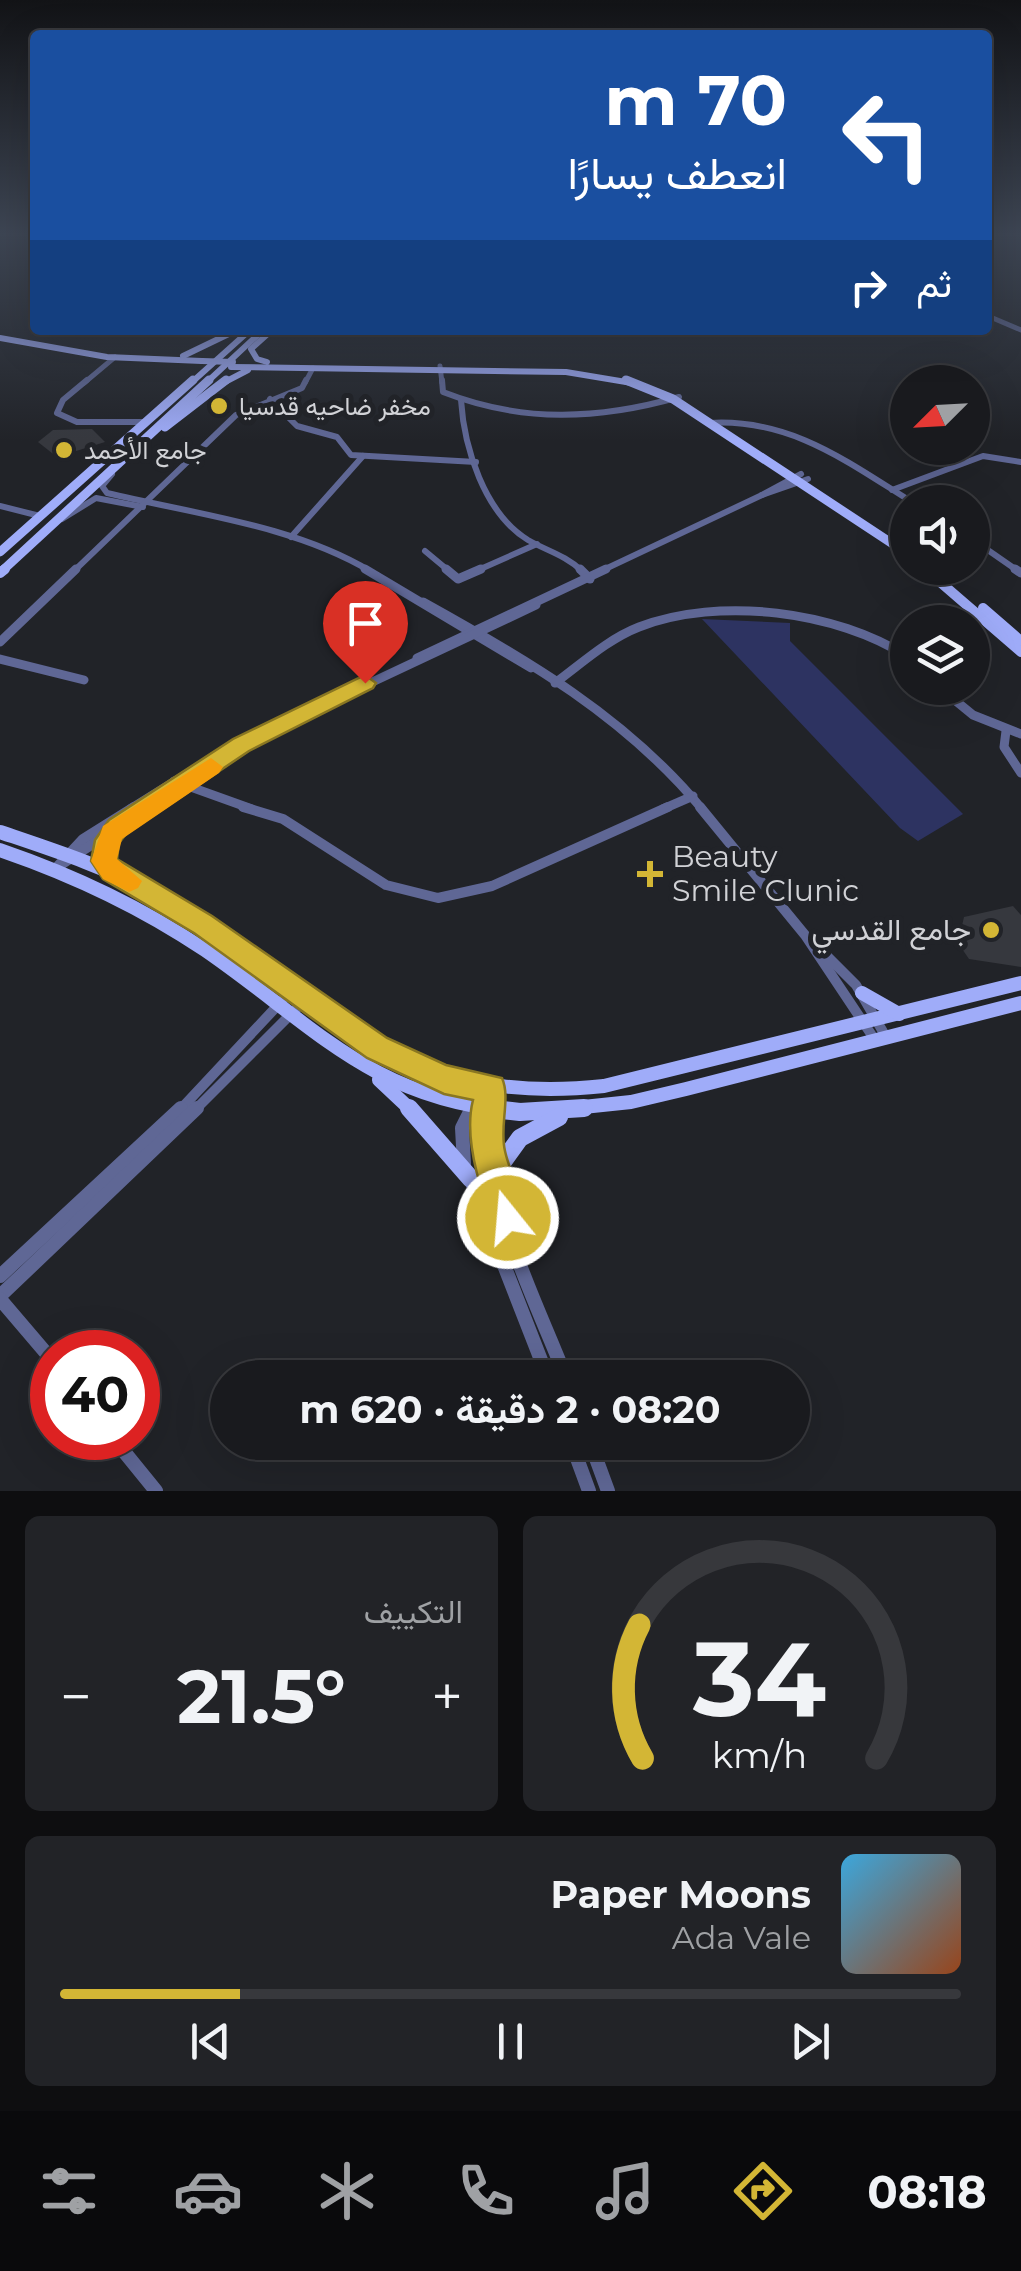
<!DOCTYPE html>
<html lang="ar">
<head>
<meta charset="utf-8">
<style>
  body { margin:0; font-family:Montserrat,Vazirmatn,sans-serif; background:#222327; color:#f1f3f6; direction:rtl; height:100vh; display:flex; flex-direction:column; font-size:38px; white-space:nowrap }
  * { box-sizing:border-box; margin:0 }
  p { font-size:32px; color:#9fa1a4 }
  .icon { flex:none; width:55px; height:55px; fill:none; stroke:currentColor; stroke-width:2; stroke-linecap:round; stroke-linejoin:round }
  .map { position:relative; height:1491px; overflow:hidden; direction:ltr }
  .details { display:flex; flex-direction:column; gap:25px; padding:25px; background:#0e0e10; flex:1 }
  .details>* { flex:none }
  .top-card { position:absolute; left:30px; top:30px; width:962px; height:305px; border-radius:10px; box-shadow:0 10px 40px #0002,0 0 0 2px #37383c; direction:rtl; background:#1a4fa0; color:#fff; overflow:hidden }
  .needle { width:65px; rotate:246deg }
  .fabs { position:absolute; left:890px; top:365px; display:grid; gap:20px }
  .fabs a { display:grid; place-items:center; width:100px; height:100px; border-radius:50%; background:#191a1e; box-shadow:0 10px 40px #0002,0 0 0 2px #37383c; font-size:50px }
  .speed { position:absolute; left:30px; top:1330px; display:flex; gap:20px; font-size:50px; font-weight:700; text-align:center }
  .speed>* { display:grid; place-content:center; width:130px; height:130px; border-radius:50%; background:#191a1e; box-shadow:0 10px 40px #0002,0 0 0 2px #37383c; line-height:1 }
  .speed .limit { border:15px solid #d22; background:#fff; color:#111 }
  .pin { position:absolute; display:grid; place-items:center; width:85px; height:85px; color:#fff; margin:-102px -42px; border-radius:50% 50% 50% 0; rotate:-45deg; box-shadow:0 0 10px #0007 }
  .pin .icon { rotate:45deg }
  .me { position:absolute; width:110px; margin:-55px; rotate:343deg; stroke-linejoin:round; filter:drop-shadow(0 0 8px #0008) }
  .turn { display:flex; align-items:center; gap:35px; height:210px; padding:0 40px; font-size:45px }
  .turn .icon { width:130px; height:130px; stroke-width:2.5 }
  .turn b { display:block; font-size:70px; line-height:85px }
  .then { display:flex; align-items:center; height:95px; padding:0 40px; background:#0003; gap:20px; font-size:38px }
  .big { font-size:75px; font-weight:700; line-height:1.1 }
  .details .tile { flex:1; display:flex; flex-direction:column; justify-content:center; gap:15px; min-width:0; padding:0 35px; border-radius:15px; background:#222327 }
  .details .dial { align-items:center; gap:0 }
  .dial svg { height:260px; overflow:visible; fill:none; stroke:#37383c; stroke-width:7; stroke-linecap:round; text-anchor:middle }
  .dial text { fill:#f1f3f6; stroke:none }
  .song { display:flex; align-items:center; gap:30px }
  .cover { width:120px; height:120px; border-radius:15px; background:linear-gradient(135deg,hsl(200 70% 55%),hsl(20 70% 35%)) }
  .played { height:10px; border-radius:5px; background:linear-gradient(90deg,#d3b635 20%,#37383c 20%) }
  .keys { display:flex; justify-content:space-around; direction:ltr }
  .heat { display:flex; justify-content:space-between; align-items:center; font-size:55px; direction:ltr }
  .details .tiles { flex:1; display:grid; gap:25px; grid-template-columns:1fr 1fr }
  .tile:last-child { grid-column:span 2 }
  .trip { position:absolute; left:210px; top:1360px; width:600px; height:100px; border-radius:50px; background:#191a1e; box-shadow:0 10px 40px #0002,0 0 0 2px #37383c; font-weight:700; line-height:100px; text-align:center; direction:rtl }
  .tabs { display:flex; height:160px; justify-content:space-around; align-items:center; background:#0a0a0c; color:#9fa1a4 }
  .tabs .icon { width:70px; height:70px }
  .tabs .selected { color:#d3b635 }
  .tabs b { font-size:45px; color:#f1f3f6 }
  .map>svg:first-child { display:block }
  .green { fill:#2d3361 }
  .building { fill:#36383e }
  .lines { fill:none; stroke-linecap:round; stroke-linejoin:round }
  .minor-far4 { stroke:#5f6795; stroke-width:5 }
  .minor-far3 { stroke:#5f6795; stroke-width:6 }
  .minor-far2 { stroke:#5f6795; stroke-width:9 }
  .minor-far1 { stroke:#5f6795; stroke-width:10 }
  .minor { stroke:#5f6795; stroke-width:14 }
  .major-far4 { stroke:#9facf9; stroke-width:6 }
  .major-far3 { stroke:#9facf9; stroke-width:9 }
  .major-far2 { stroke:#9facf9; stroke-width:10 }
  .major-far1 { stroke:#9facf9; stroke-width:14 }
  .major { stroke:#9facf9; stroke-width:18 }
  .major-bridge { stroke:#9facf9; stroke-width:6 }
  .route { fill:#d3b635; stroke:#897622; stroke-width:2.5 }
  .slow { fill:#f59e0b }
  .poi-dot { fill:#d3b635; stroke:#212328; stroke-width:4 }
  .labels { text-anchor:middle; stroke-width:10; stroke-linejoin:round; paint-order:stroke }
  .far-poi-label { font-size:25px; fill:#d1d2d6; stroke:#212328; text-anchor:start }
  .poi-label { font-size:30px; fill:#d1d2d6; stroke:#212328; text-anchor:start }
</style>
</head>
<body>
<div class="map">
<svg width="1021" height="1491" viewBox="0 0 1021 1491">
  <rect width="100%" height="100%" fill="#212328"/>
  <path class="green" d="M702,619L790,623V641L963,814L918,841L900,828Z"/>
  <g class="building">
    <path d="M92,429L105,442L57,457L38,442L53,430Z"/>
    <path d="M1013,906L1021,915V967L969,959L958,943L964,917Z"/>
  </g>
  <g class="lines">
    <g class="minor-far4">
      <path d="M988,316L1021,330"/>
      <path d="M440,366L442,383"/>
      <path d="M84,383L115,357"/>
      <path d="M305,383L313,368"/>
    </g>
    <g class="minor-far3">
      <path d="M87,380L63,400L57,413L77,422H146"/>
      <path d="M442,380L443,392C522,423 598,420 679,397"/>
      <path d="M270,399L297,426L337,437L351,455L476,462"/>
      <path d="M461,400C464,447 484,513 528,540C547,551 565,555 582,571"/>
      <path d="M709,423C790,418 846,461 912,502"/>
      <path d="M112,474L102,486L107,493C194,514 293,525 370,571"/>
      <path d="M892,490L983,456L1021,462"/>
      <path d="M762,495L801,474"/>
      <path d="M0,506L40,516"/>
      <path d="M62,519L96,498L143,507"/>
      <path d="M291,537L363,456"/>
      <path d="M972,539L1018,571"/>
      <path d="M425,551L449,571"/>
      <path d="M74,571L236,415L302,388L306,380"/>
      <path d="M476,571L537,544"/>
      <path d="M601,571L762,495L808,479"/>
    </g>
    <g class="minor-far2">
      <path d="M365,569L531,668"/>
      <path d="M446,569L458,579L481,569"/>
      <path d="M580,569L590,579"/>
      <path d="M1015,569L1021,573"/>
      <path d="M423,602C526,659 626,717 702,809"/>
      <path d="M0,642L76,569"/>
      <path d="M417,658L606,569"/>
      <path d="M0,659L84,680"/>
      <path d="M555,683C581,664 608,639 639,627C719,596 837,611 908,657"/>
      <path d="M940,688L973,715L1021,734"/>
      <path d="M1006,731L1004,747L1021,773"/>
      <path d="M174,781L252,809"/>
      <path d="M130,809L217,755L536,605"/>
      <path d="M145,809L235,750"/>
      <path d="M663,809L693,796"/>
    </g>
    <g class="minor-far1">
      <path d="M243,807L283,819L386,885L438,898L492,886L668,807"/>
      <path d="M700,807L805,935L875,1040"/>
      <path d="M56,868L83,839L134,807"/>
      <path d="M56,868L149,807"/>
      <path d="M818,947L856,985L886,1037"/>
      <path d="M179,1111L294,988"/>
      <path d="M194,1111L307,998"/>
      <path d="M471,1111L483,1088"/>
      <path d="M489,1111L492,1089"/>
    </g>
    <g class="minor">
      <path d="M490,1108C479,1193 536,1300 566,1378"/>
      <path d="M464,1164L462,1128L472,1108"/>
      <path d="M470,1178L548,1378"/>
      <path d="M0,1276L181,1108"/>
      <path d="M0,1296L197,1108"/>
      <path d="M0,1299L52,1360"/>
      <path d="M113,1438L156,1491"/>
      <path d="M571,1442L589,1491"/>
      <path d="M590,1442L608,1491"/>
    </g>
    <g class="major-far4">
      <path d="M0,338L107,357L202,361"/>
      <path d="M183,356L237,330"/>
      <path d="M267,362L257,359L251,349L272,330"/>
      <path d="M231,367L566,372L632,383"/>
      <path d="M191,383L250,330"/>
      <path d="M206,383L263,330"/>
      <path d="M223,383L248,370"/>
    </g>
    <g class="major-far3">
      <path d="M626,380L673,399L908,554"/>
      <path d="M165,427L226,380"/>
      <path d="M0,552L193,380"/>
      <path d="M924,568L928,571"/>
      <path d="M2,571L209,380"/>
    </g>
    <g class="major-far2">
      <path d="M925,569L1021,652"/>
      <path d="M0,573L5,569"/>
      <path d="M983,608L1021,641"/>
    </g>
    <g class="major-far1">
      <path d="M0,832C53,850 106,867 156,894C182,908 207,929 231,946C363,1038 432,1104 604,1086L1021,983"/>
      <path d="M0,850C73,875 141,907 205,950C314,1025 369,1097 510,1111"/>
      <path d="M111,872L103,854L118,827"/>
      <path d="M862,993L899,1014"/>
      <path d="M379,1080L412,1111"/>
      <path d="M545,1111L631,1102L686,1089L1021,1003"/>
    </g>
    <g class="major">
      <path d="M409,1108L471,1179"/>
      <path d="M484,1108L520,1112L584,1108"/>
      <path d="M494,1174L520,1138L559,1117"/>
    </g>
    <path class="major-bridge" d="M202,361L233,362"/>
  </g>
  <linearGradient id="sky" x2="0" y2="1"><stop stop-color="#121316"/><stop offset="0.53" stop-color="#3d4553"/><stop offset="1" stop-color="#3d4553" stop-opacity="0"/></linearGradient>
  <rect width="1021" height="441" fill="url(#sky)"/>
  <path class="route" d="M365,675L376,683L373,688L249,751L126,834L119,843L117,859L212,916L387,1038L446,1065L502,1078C511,1098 499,1127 505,1151C510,1175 529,1206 519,1230L508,1234L496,1230C481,1193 463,1139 473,1100L444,1094L367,1058L194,933L103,879L91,861L95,840L109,820L233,739Z"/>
  <path class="slow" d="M211,758L223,767L219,773L122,839L117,859L142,881L138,888L129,892L103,879L91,861L103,826Z"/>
  <g class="poi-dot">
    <circle cx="219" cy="406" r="10"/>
    <circle cx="64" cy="450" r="10"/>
    <path d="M645 859h10v10h10v10h-10v10h-10v-10h-10v-10h10z"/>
    <circle cx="991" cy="930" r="10"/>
  </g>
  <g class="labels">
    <g class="far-poi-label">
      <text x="239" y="415">مخفر ضاحيه قدسيا</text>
      <text x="84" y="459">جامع الأحمد</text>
    </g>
    <g class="poi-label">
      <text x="672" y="867">Beauty<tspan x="672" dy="34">Smile Clunic</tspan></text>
      <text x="971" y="940" text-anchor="end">جامع القدسي</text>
    </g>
  </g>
</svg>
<div class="fabs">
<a><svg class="needle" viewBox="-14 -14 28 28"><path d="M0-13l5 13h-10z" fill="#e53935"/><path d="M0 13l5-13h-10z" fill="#9fa1a4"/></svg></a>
<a><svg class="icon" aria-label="sound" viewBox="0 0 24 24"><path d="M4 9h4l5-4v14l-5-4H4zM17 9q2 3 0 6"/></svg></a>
<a><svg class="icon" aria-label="layers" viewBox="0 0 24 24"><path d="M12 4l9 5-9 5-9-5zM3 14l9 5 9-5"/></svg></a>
</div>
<div class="speed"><div class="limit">40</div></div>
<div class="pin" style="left:365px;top:683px;background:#d93025"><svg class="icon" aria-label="arrive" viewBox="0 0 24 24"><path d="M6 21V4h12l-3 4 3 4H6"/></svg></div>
<svg class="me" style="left:508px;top:1218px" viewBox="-20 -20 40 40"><circle r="17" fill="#d3b635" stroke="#fff" stroke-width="3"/><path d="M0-11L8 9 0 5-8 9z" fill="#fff"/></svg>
<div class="trip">08:20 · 2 دقيقة · 620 m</div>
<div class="top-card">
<div class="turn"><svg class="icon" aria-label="left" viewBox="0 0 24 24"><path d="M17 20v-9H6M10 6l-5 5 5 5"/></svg><div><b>70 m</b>انعطف يسارًا</div></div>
<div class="then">ثم<svg class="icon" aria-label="right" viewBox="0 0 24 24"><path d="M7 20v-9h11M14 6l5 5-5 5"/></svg></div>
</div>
</div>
<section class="details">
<div class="tiles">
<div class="tile dial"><svg viewBox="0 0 100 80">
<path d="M14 69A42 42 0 1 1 86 69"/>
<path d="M14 69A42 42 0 0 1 13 28" stroke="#d3b635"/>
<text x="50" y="56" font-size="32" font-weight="700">34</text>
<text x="50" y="72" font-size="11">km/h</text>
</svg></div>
<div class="tile"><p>التكييف</p>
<div class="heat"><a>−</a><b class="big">21.5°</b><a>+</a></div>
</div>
<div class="tile">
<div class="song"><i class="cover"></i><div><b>Paper Moons</b><p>Ada Vale</p></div></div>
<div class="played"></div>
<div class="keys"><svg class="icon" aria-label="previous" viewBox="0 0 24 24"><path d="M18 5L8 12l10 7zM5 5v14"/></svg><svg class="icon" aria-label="pause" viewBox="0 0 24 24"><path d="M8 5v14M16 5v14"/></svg><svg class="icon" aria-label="next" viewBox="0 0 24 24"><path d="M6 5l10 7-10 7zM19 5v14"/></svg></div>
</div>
</div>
</section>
<nav class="tabs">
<b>08:18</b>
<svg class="icon selected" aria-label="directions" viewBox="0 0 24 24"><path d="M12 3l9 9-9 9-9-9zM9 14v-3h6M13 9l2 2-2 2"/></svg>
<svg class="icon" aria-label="music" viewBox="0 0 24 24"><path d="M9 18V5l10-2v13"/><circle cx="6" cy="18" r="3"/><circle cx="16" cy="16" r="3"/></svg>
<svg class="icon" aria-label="phone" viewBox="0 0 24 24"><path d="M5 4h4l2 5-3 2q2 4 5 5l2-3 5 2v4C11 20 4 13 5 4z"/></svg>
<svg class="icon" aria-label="climate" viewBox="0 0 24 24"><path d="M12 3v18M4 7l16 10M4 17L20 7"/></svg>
<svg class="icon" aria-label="car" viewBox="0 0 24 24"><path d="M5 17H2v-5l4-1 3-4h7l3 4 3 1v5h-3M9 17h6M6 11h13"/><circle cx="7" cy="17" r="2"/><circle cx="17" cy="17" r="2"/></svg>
<svg class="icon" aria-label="filters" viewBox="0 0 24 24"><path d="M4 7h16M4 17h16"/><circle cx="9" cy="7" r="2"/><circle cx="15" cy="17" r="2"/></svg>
</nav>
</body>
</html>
